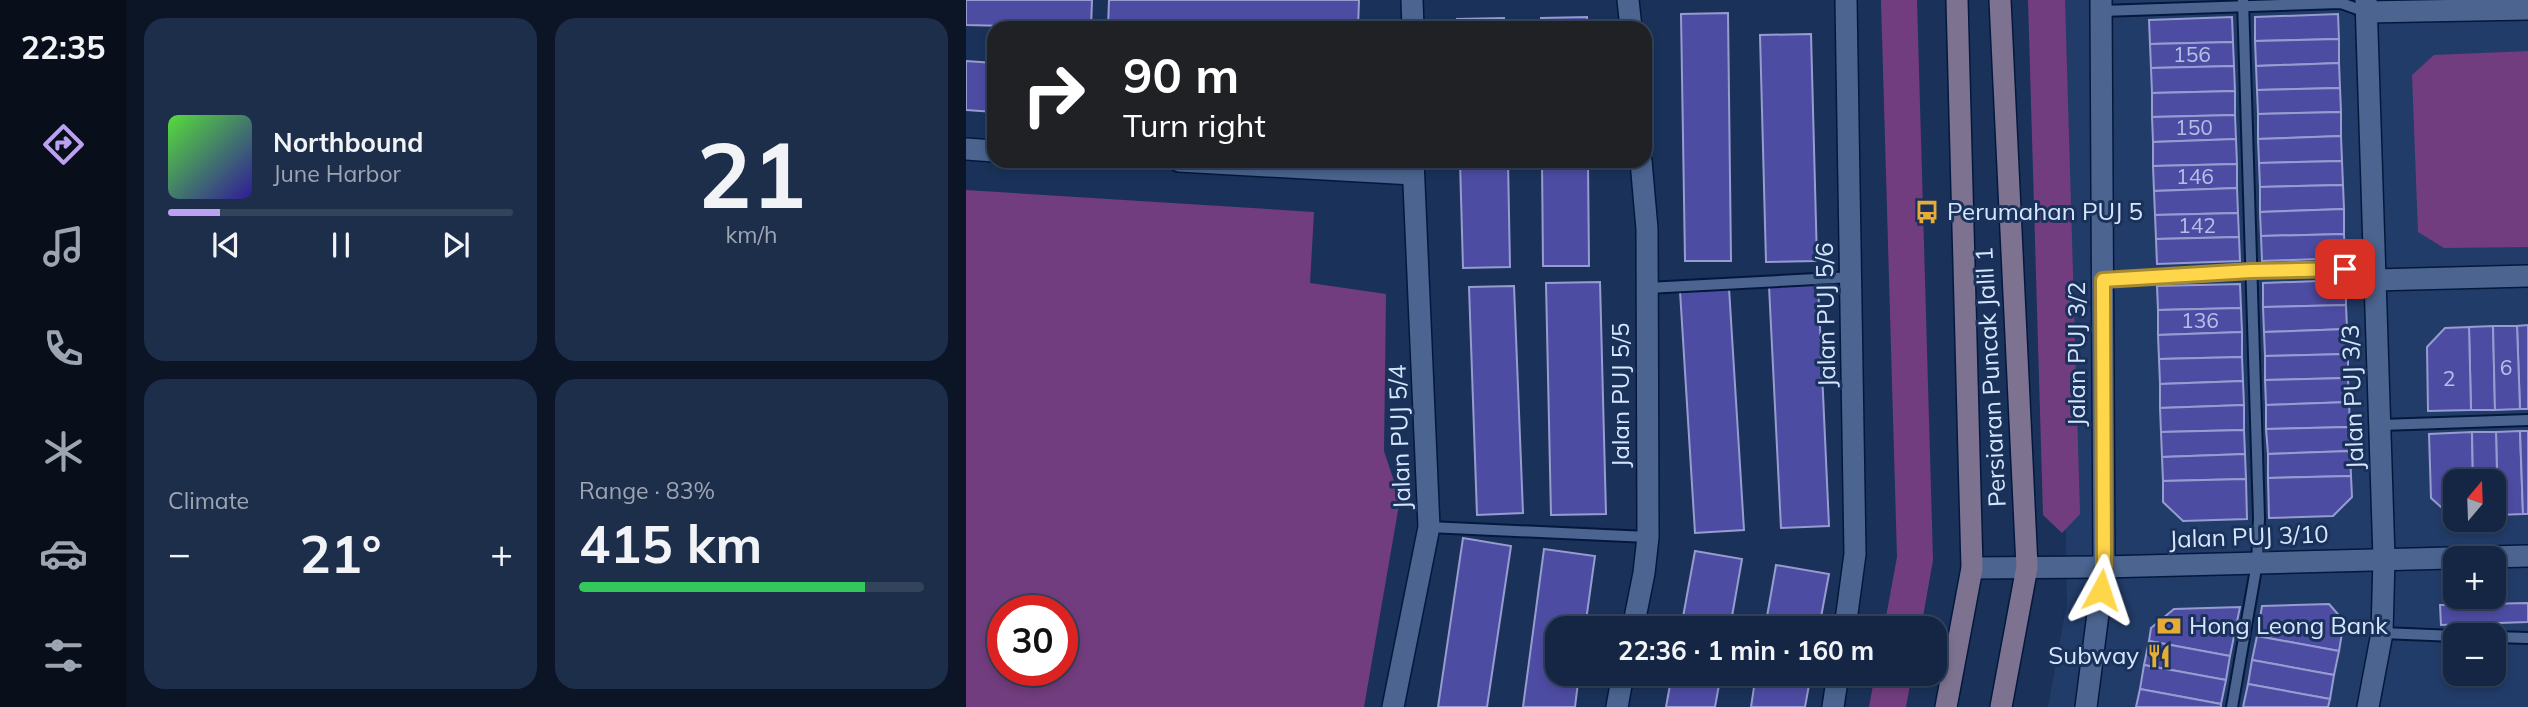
<!DOCTYPE html>
<html lang="en">
<head>
<meta charset="utf-8">
<style>
  body { margin:0; font-family:Mulish,sans-serif; background:#1d2e4a; color:#f1f3f6; height:100vh; display:flex; flex-direction:column; font-size:26px; white-space:nowrap }
  * { box-sizing:border-box; margin:0 }
  p { font-size:23px; color:#9da5b2 }
  .icon { flex:none; width:38px; height:38px; fill:none; stroke:currentColor; stroke-width:2; stroke-linecap:round; stroke-linejoin:round }
  .map { position:relative; flex:1; overflow:hidden }
  .panel { display:flex; flex-direction:column; gap:18px; padding:18px; background:#0b1525; width:840px }
  .panel>* { flex:none }
  .top-card { position:absolute; left:21px; top:21px; width:665px; height:147px; border-radius:21px; box-shadow:0 4px 10px #0003,0 0 0 2px #33435c; background:#202124; color:#fff; overflow:hidden }
  .needle { width:46px; rotate:19deg }
  .buttons { position:absolute; left:1477px; top:469px; display:grid; gap:14px }
  .buttons a { display:grid; place-items:center; width:63px; height:63px; border-radius:14px; background:#142643; box-shadow:0 4px 10px #0003,0 0 0 2px #33435c; font-size:35px }
  .speed { position:absolute; left:21px; top:595px; display:flex; gap:14px; font-size:35px; font-weight:700; text-align:center }
  .speed>* { display:grid; place-content:center; width:91px; height:91px; border-radius:50%; background:#142643; box-shadow:0 4px 10px #0003,0 0 0 2px #33435c; line-height:1 }
  .speed .limit { border:10px solid #d22; background:#fff; color:#111 }
  .pin { position:absolute; display:grid; place-items:center; width:60px; height:60px; color:#fff; margin:-30px; border-radius:14px; box-shadow:0 4px 10px #0006 }
  .me { position:absolute; width:77px; margin:-38px; rotate:5deg; stroke-linejoin:round; filter:drop-shadow(0 0 5px #0008) }
  .turn { display:flex; align-items:center; gap:24px; height:147px; padding:0 21px; font-size:32px }
  .turn .icon { width:91px; height:91px; stroke-width:2.5 }
  .turn b { display:block; font-size:49px; line-height:60px }
  .big { font-size:52px; font-weight:700; line-height:1.1 }
  .panel .widget { flex:1; display:flex; flex-direction:column; justify-content:center; gap:10px; min-width:0; padding:0 24px; border-radius:21px; background:#1d2e4a }
  .panel .dial { align-items:center; gap:0 }
  .dial b { font-size:91px; line-height:1 }
  .song { display:flex; align-items:center; gap:21px }
  .cover { width:84px; height:84px; border-radius:10px; background:linear-gradient(135deg,hsl(110 70% 55%),hsl(250 70% 35%)) }
  .played { height:7px; border-radius:4px; background:linear-gradient(90deg,#bca0f2 15%,#33435c 15%) }
  .keys { display:flex; justify-content:space-around; direction:ltr }
  .heat { display:flex; justify-content:space-between; align-items:center; font-size:38px; direction:ltr }
  .charge { height:10px; border-radius:5px; background:linear-gradient(90deg,#34c759 83%,#33435c 0) }
  .panel .tiles { flex:1; display:grid; gap:18px; grid-template-columns:repeat(2,1fr) }
  .trip { position:absolute; left:579px; top:616px; width:402px; height:70px; border-radius:21px; background:#142643; box-shadow:0 4px 10px #0003,0 0 0 2px #33435c; font-weight:700; line-height:70px; text-align:center }
  main { display:flex; flex:1; min-height:0 }
  .tab-bar { display:flex; flex-direction:column; width:126px; justify-content:space-around; align-items:center; background:#080f1b; color:#9da5b2 }
  .tab-bar .icon { width:49px; height:49px }
  .tab-bar .current { color:#bca0f2 }
  .tab-bar b { font-size:32px; color:#f1f3f6 }
  .map>svg:first-child { display:block }
  .built { fill:#223c69; fill-rule:evenodd }
  .green { fill:#723d7e; fill-rule:evenodd }
  .building { fill:#4d4ca3; stroke:#979cd0; stroke-width:2 }
  .lines { fill:none; stroke-linecap:round; stroke-linejoin:round }
  .lane-casing { stroke:#04183d; stroke-width:14 }
  .street-casing { stroke:#04183d; stroke-width:24 }
  .secondary-casing { stroke:#04183d; stroke-width:24 }
  .lane { stroke:#4b6590; stroke-width:10 }
  .street { stroke:#4b6590; stroke-width:21 }
  .secondary { stroke:#7d7290; stroke-width:21 }
  .route-casing { stroke:#a68a30; stroke-width:18 }
  .route { stroke:#ffd54a; stroke-width:12 }
  .labels { text-anchor:middle; stroke-width:6; stroke-linejoin:round; paint-order:stroke }
  .number-label { font-size:21px; fill:#b4c0e8 }
  .poi-label { font-size:24px; fill:#d6e6ff; stroke:#1a3259; text-anchor:start }
  .street-label { font-size:24px; fill:#d6e6ff; stroke:#1a3259 }
</style>
</head>
<body>
<main>
<nav class="tab-bar">
<b>22:35</b>
<svg class="icon current" aria-label="directions" viewBox="0 0 24 24"><path d="M12 3l9 9-9 9-9-9zM9 14v-3h6M13 9l2 2-2 2"/></svg>
<svg class="icon" aria-label="music" viewBox="0 0 24 24"><path d="M9 18V5l10-2v13"/><circle cx="6" cy="18" r="3"/><circle cx="16" cy="16" r="3"/></svg>
<svg class="icon" aria-label="phone" viewBox="0 0 24 24"><path d="M5 4h4l2 5-3 2q2 4 5 5l2-3 5 2v4C11 20 4 13 5 4z"/></svg>
<svg class="icon" aria-label="climate" viewBox="0 0 24 24"><path d="M12 3v18M4 7l16 10M4 17L20 7"/></svg>
<svg class="icon" aria-label="car" viewBox="0 0 24 24"><path d="M5 17H2v-5l4-1 3-4h7l3 4 3 1v5h-3M9 17h6M6 11h13"/><circle cx="7" cy="17" r="2"/><circle cx="17" cy="17" r="2"/></svg>
<svg class="icon" aria-label="filters" viewBox="0 0 24 24"><path d="M4 7h16M4 17h16"/><circle cx="9" cy="7" r="2"/><circle cx="15" cy="17" r="2"/></svg>
</nav>
<section class="panel">
<div class="tiles">
<div class="widget">
<div class="song"><i class="cover"></i><div><b>Northbound</b><p>June Harbor</p></div></div>
<div class="played"></div>
<div class="keys"><svg class="icon" aria-label="previous" viewBox="0 0 24 24"><path d="M18 5L8 12l10 7zM5 5v14"/></svg><svg class="icon" aria-label="pause" viewBox="0 0 24 24"><path d="M8 5v14M16 5v14"/></svg><svg class="icon" aria-label="next" viewBox="0 0 24 24"><path d="M6 5l10 7-10 7zM19 5v14"/></svg></div>
</div>
<div class="widget dial"><b>21</b><p>km/h</p></div>
<div class="widget"><p>Climate</p>
<div class="heat"><a>−</a><b class="big">21°</b><a>+</a></div>
</div>
<div class="widget"><p>Range · 83%</p><b class="big">415 km</b><div class="charge"></div></div>
</div>
</section>
<div class="map">
<svg width="1562" height="707" viewBox="0 0 1562 707">
  <rect width="100%" height="100%" fill="#1a3259"/>
  <path class="built" d="M1092,0H1562V707H1082L1101,603ZM1489,481H1528V520H1489ZM1489,558H1528V597H1489ZM1489,635H1528V674H1489Z"/>
  <g class="green">
    <path d="M915,0H951L967,560L955,628H918L931,557Z"/>
    <path d="M1062,0H1099L1114,514L1096,533L1077,515Z"/>
    <path d="M1562,51V247L1478,248L1452,232L1446,75L1468,55Z"/>
    <path d="M0,190L348,212L344,283L420,294L418,451L434,499L398,707H0ZM37,611H96V670H37Z"/>
    <path d="M909,674H946L940,707H903Z"/>
  </g>
  <g class="building">
    <path d="M0,0H126L125,28L0,25Z"/>
    <path d="M143,0H393L392,28H142Z"/>
    <path d="M762,13L765,261H719L715,14Z"/>
    <path d="M1372,14L1373,39L1289,41V17Z"/>
    <path d="M621,17V28H575V18Z"/>
    <path d="M1266,17L1267,42L1184,44L1183,20Z"/>
    <path d="M538,18L539,28H491V19Z"/>
    <path d="M845,34L851,261L800,262L794,35Z"/>
    <path d="M1373,39V63L1290,66L1289,41Z"/>
    <path d="M1267,42L1268,66L1185,68L1184,44Z"/>
    <path d="M0,61L28,63V112L0,110Z"/>
    <path d="M1373,63L1374,88L1291,90L1290,66Z"/>
    <path d="M1268,66L1269,91L1186,93L1185,68Z"/>
    <path d="M1374,88L1375,112L1292,114L1291,90Z"/>
    <path d="M1269,91V115L1186,117V93Z"/>
    <path d="M1375,112V136L1292,139V114Z"/>
    <path d="M1269,115L1270,139L1187,142L1186,117Z"/>
    <path d="M1375,136L1376,161L1293,163L1292,139Z"/>
    <path d="M1270,139L1271,164L1187,166V142Z"/>
    <path d="M494,161H542L544,267L497,268Z"/>
    <path d="M576,161H622L623,266H577Z"/>
    <path d="M1376,161L1377,185L1294,187L1293,163Z"/>
    <path d="M1271,164V188L1188,191L1187,166Z"/>
    <path d="M1377,185L1378,209L1294,212V187Z"/>
    <path d="M1271,188L1272,213L1189,215L1188,191Z"/>
    <path d="M1378,209V234L1295,236L1294,212Z"/>
    <path d="M1272,213L1273,237L1190,239L1189,215Z"/>
    <path d="M1378,234L1379,258L1296,261L1295,236Z"/>
    <path d="M1273,237L1274,261L1191,264L1190,239Z"/>
    <path d="M1380,280V305L1297,307V283Z"/>
    <path d="M634,282L640,514L585,515L580,283Z"/>
    <path d="M852,283L863,526L815,528L803,286Z"/>
    <path d="M1274,284L1275,308L1192,310L1191,286Z"/>
    <path d="M548,286L557,513L511,515L503,287Z"/>
    <path d="M763,288L778,530L729,533L714,291Z"/>
    <path d="M1380,305L1381,329L1298,332L1297,307Z"/>
    <path d="M1275,308L1276,332L1192,335V310Z"/>
    <path d="M1562,325V409H1554L1551,326Z"/>
    <path d="M1527,326L1529,410H1505L1503,327Z"/>
    <path d="M1527,326H1551L1554,409L1529,410Z"/>
    <path d="M1503,327L1505,410L1462,411L1461,347L1479,328Z"/>
    <path d="M1381,329L1382,354L1299,356L1298,332Z"/>
    <path d="M1276,332V357L1193,359L1192,335Z"/>
    <path d="M1382,354V378L1299,380V356Z"/>
    <path d="M1276,357L1277,381L1194,384L1193,359Z"/>
    <path d="M1382,378L1383,402L1300,405L1299,380Z"/>
    <path d="M1277,381L1278,405L1194,408V384Z"/>
    <path d="M1383,402L1384,427L1300,429V405Z"/>
    <path d="M1278,405V430L1195,432L1194,408Z"/>
    <path d="M1384,427V451L1302,454L1300,429Z"/>
    <path d="M1278,430L1279,454L1196,457L1195,432Z"/>
    <path d="M1554,431L1557,514L1532,515L1530,432Z"/>
    <path d="M1554,431H1562V514H1557Z"/>
    <path d="M1506,432L1507,481H1489V516H1485L1465,498L1463,434Z"/>
    <path d="M1506,432H1530L1532,515H1528V481H1507Z"/>
    <path d="M1384,451L1385,476L1302,478V454Z"/>
    <path d="M1279,454L1280,479L1197,481L1196,457Z"/>
    <path d="M1385,476L1386,497L1367,516L1303,518L1302,478Z"/>
    <path d="M1280,479L1281,519L1217,521L1197,502V481Z"/>
    <path d="M497,538L545,546L521,707H472Z"/>
    <path d="M578,549L629,556L619,628H592V674H613L609,707H557Z"/>
    <path d="M729,551L776,559L764,628H715Z"/>
    <path d="M810,565L863,574L853,628H799Z"/>
    <path d="M1562,603V622L1475,625L1474,605Z"/>
    <path d="M1363,604L1378,621L1373,651L1291,636L1296,606Z"/>
    <path d="M1274,607L1264,656L1183,641L1185,628L1208,609Z"/>
    <path d="M1291,636L1373,651L1368,675L1286,660Z"/>
    <path d="M1183,641L1264,656L1260,680L1178,665Z"/>
    <path d="M1286,660L1368,675L1364,699L1282,684Z"/>
    <path d="M1178,665L1260,680L1255,704L1174,689Z"/>
    <path d="M706,674H755L749,707H700Z"/>
    <path d="M790,674H845L839,707H785Z"/>
    <path d="M1282,684L1364,699L1362,707H1277Z"/>
    <path d="M1174,689L1255,704V707H1170Z"/>
  </g>
  <g class="lines">
    <g class="lane-casing">
      <g id="lane">
        <path d="M1135,11L1375,3L1400,12"/>
        <path d="M1137,280L1285,271L1379,269L1409,280"/>
        <path d="M681,288L887,277"/>
        <path d="M1415,425L1562,420"/>
        <path d="M463,527L682,537"/>
        <path d="M1416,633L1489,636"/>
        <path d="M1528,637L1562,638"/>
        <path d="M1266,707L1291,563L1293,518L1277,0"/>
      </g>
    </g>
    <g class="street-casing">
      <g id="street">
        <path d="M446,0L447,28"/>
        <path d="M662,0L665,28"/>
        <path d="M1400,0L1418,558L1416,633L1402,707"/>
        <path d="M1400,12L1562,9"/>
        <path d="M0,149L28,151"/>
        <path d="M213,161L447,174"/>
        <path d="M1409,280L1562,276"/>
        <path d="M1006,568L1138,567L1562,556"/>
        <path d="M667,628L678,573L682,537L681,229L675,161"/>
        <path d="M879,628L889,554L880,0"/>
        <path d="M427,707L463,527L447,161"/>
        <path d="M651,707L657,674"/>
        <path d="M867,707L872,674"/>
        <path d="M1120,707L1138,567L1135,0"/>
      </g>
    </g>
    <g class="secondary-casing">
      <g id="secondary">
        <path d="M1034,0L1061,567L1035,707"/>
        <path d="M980,707L1006,568L991,0"/>
      </g>
    </g>
    <use href="#lane" class="lane"/>
    <use href="#street" class="street"/>
    <use href="#secondary" class="secondary"/>
  </g>
  <g class="lines">
    <g class="route-casing">
      <path id="route" d="M1135,590L1138,567L1137,280L1285,271L1379,269"/>
    </g>
    <use href="#route" class="route"/>
  </g>
  <defs>
    <g id="bus-bare" transform="scale(1.89)"><path d="M-5-6H5V4H4V6H2V4H-2V6H-4V4H-5ZM-3.5-4V0h7V-4ZM-3.5 1.2v1.5H-2V1.2ZM2 1.2v1.5H3.5V1.2Z" fill="#e7ac37" stroke="#1a3259" stroke-width="2.5" paint-order="stroke"/></g>
    <g id="bank-bare" transform="scale(1.89)"><path d="M-6-4H6V4H-6ZM0-2.3a2.3 2.3 0 1 0 0 4.6a2.3 2.3 0 1 0 0-4.6Z" fill="#e7ac37" stroke="#1a3259" stroke-width="2.5" paint-order="stroke"/></g>
    <g id="restaurant-bare" transform="scale(1.89)"><path d="M-5-6h1v4h1v-4h1v4h1v-4h1v5L-1.5 .5V6h-2V.5L-5-1ZM5-6V6H3V1.5H1.5Q1.5-4 5-6Z" fill="#e7ac37" stroke="#1a3259" stroke-width="2.5" paint-order="stroke"/></g>
  </defs>
  <g fill-rule="evenodd">
    <use href="#bus-bare" x="961" y="212"/>
    <use href="#bank-bare" x="1203" y="626"/>
    <use href="#restaurant-bare" x="1193" y="656"/>
  </g>
  <g class="labels">
    <g class="number-label">
      <text x="1226" y="62">156</text>
      <text x="1228" y="135">150</text>
      <text x="1229" y="184">146</text>
      <text x="1231" y="233">142</text>
      <text x="1234" y="328">136</text>
      <text x="1540" y="375">6</text>
      <text x="1483" y="386">2</text>
    </g>
    <g class="poi-label">
      <text x="981" y="220">Perumahan PUJ 5</text>
      <text x="1223" y="634">Hong Leong Bank</text>
      <text x="1173" y="664" text-anchor="end">Subway</text>
    </g>
    <g class="street-label">
      <text transform="translate(860 315) rotate(-91)" y="8">Jalan PUJ 5/6</text>
      <text transform="translate(1111 354) rotate(-90)" y="8">Jalan PUJ 3/2</text>
      <text transform="translate(1025 377) rotate(-93)" y="8">Persiaran Puncak Jalil 1</text>
      <text transform="translate(655 395) rotate(-90)" y="8">Jalan PUJ 5/5</text>
      <text transform="translate(1387 397) rotate(-92)" y="8">Jalan PUJ 3/3</text>
      <text transform="translate(434 437) rotate(-92)" y="8">Jalan PUJ 5/4</text>
      <text transform="translate(1283 537) rotate(-2)" y="8">Jalan PUJ 3/10</text>
    </g>
  </g>
</svg>
<div class="buttons">
<a><svg class="needle" viewBox="-14 -14 28 28"><path d="M0-13l5 13h-10z" fill="#e53935"/><path d="M0 13l5-13h-10z" fill="#9da5b2"/></svg></a>
<a>+</a>
<a>−</a>
</div>
<div class="speed"><div class="limit">30</div></div>
<div class="pin" style="left:1379px;top:269px;background:#d93025"><svg class="icon" aria-label="arrive" viewBox="0 0 24 24"><path d="M6 21V4h12l-3 4 3 4H6"/></svg></div>
<svg class="me" style="left:1135px;top:590px" viewBox="-20 -20 40 40"><path d="M0-17L14 15 0 8-14 15z" fill="#ffd54a" stroke="#fff" stroke-width="4"/></svg>
<div class="trip">22:36 · 1 min · 160 m</div>
<div class="top-card">
<div class="turn"><svg class="icon" aria-label="right" viewBox="0 0 24 24"><path d="M7 20v-9h11M14 6l5 5-5 5"/></svg><div><b>90 m</b>Turn right</div></div>
</div>
</div>
</main>
</body>
</html>
